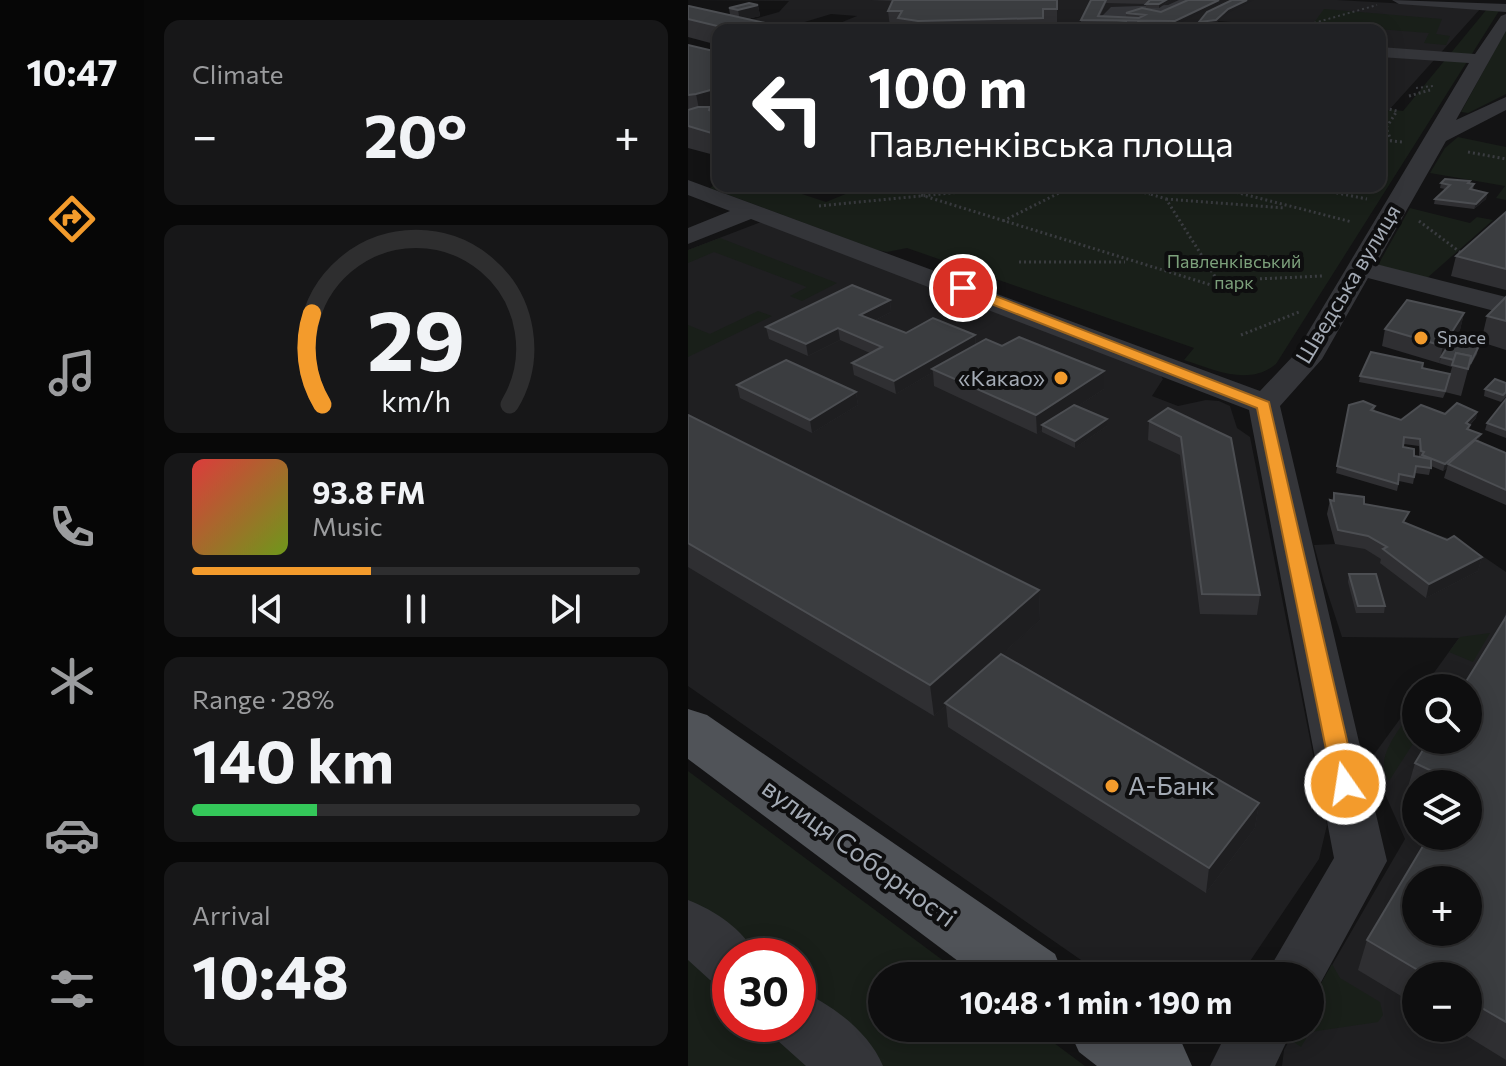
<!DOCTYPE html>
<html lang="en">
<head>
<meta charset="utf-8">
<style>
  body { margin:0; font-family:Commissioner,sans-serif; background:#171718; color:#f1f3f6; height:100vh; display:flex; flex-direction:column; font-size:30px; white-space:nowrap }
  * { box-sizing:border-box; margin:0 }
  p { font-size:26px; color:#9b9c9e }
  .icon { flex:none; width:44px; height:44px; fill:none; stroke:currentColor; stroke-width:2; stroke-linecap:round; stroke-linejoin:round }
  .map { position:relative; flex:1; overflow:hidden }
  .drawer { display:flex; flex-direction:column; gap:20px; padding:20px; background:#080808; width:544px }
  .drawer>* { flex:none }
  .hud { position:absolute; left:24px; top:24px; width:674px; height:168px; border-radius:16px; box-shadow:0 4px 20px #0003,0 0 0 2px #2e2e2f; background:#202124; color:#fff; overflow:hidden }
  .controls { position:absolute; left:714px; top:674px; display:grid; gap:16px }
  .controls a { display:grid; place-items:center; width:80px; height:80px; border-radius:50%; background:#0e0e0f; box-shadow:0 4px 20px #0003,0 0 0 2px #2e2e2f; font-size:40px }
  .speed { position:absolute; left:24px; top:938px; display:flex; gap:16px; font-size:40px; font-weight:700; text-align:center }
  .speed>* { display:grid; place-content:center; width:104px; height:104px; border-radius:50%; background:#0e0e0f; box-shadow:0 4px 20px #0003,0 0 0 2px #2e2e2f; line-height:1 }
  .speed .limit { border:12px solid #d22; background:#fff; color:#111 }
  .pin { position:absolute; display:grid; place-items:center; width:68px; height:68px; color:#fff; margin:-34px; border:4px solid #fff; border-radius:50%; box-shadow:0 2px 8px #0007 }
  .me { position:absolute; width:88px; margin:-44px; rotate:347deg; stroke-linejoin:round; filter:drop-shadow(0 0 6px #0008) }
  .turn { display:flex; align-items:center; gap:28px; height:168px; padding:0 24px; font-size:36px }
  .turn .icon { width:104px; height:104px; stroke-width:2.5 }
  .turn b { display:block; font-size:56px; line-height:68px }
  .big { font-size:60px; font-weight:700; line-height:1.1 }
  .drawer .widget { flex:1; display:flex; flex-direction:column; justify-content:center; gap:12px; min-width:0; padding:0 28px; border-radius:16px; background:#171718 }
  .drawer .dial { align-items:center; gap:0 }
  .dial svg { height:208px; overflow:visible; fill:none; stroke:#2e2e2f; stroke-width:7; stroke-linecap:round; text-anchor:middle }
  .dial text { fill:#f1f3f6; stroke:none }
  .song { display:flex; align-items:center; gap:24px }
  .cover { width:96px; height:96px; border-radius:12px; background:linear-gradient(135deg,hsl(0 70% 55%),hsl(80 70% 35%)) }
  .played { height:8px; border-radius:4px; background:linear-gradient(90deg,#f39b2c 40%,#2e2e2f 40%) }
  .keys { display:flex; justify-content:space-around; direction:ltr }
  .heat { display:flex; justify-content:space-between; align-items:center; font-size:44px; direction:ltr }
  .charge { height:12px; border-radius:6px; background:linear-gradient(90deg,#34c759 28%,#2e2e2f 0) }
  .trip { position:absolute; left:180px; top:962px; width:456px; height:80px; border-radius:40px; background:#0e0e0f; box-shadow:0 4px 20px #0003,0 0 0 2px #2e2e2f; font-weight:700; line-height:80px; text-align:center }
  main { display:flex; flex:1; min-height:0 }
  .menu { display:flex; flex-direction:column; width:144px; justify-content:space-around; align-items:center; background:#060606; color:#9b9c9e }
  .menu .icon { width:56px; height:56px }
  .menu .selected { color:#f39b2c }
  .menu b { font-size:36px; color:#f1f3f6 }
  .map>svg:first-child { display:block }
  .built { fill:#1f1f21; fill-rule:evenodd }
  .green { fill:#191f19; fill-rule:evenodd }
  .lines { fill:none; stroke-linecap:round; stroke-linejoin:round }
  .path-far1 { stroke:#3a3c40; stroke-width:2; stroke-dasharray:2 3; stroke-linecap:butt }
  .path { stroke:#3a3c40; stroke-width:3; stroke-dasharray:2 3; stroke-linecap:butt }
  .minor { fill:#343539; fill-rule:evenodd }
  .major { fill:#505358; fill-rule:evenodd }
  .wall { fill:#2f2f32; fill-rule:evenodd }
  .shaded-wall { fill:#1e1e20 }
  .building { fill:#3b3d40; stroke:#4c4e52; stroke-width:2; fill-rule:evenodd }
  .route { fill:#f39b2c; stroke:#9e651d; stroke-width:2 }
  .poi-dot { fill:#f39b2c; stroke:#0e0e0f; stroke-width:3 }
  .labels { text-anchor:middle; stroke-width:8; stroke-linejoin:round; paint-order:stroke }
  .far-park-label { font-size:18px; fill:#7ca07b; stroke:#0e0e0f }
  .far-poi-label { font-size:18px; fill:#a4abb5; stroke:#0e0e0f; text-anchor:start }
  .street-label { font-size:22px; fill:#a4abb5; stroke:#0e0e0f }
  .poi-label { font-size:22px; fill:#a4abb5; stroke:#0e0e0f; text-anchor:end }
  .near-poi-label { font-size:26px; fill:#a4abb5; stroke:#0e0e0f; text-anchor:start }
  .near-street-label { font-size:26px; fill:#a4abb5; stroke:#0e0e0f }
</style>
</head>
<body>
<main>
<nav class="menu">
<b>10:47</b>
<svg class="icon selected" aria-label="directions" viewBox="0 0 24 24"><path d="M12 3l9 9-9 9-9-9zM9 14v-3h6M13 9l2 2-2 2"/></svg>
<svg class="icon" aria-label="music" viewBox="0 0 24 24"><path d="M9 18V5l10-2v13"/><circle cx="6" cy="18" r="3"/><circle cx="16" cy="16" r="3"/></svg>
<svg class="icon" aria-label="phone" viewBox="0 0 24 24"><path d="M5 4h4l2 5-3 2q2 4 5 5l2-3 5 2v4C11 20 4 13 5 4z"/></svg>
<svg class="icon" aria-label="climate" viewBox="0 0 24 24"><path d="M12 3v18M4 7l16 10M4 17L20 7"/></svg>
<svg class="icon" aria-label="car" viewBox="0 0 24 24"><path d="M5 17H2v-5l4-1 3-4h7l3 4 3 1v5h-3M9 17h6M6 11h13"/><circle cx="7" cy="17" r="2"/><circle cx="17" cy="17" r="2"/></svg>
<svg class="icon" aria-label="filters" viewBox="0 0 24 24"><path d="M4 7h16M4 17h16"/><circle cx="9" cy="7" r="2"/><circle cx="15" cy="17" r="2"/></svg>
</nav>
<section class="drawer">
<div class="widget"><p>Climate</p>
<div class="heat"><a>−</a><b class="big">20°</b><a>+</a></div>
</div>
<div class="widget dial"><svg viewBox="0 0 100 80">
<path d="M14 69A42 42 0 1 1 86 69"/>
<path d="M14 69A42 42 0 0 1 10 34" stroke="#f39b2c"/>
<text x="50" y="56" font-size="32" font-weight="700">29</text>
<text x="50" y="72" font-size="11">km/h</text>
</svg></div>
<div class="widget">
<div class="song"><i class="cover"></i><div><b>93.8 FM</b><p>Music</p></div></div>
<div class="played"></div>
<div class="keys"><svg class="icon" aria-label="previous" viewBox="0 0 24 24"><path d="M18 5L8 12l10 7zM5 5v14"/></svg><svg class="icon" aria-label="pause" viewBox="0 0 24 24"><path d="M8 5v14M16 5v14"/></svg><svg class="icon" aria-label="next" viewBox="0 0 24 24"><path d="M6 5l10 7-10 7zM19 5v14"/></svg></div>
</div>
<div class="widget"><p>Range · 28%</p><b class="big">140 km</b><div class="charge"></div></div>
<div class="widget"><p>Arrival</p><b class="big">10:48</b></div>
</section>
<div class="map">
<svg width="818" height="1066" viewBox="0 0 818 1066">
  <rect width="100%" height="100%" fill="#131314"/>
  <g class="built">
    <path d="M0,0H649L793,8L692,120V30H559L556,23L529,21L516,27L402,24L391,30H156L137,29L169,16L143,14L110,24L88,26L63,20L91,12L101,1Z"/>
    <path d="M73,222L470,372L475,379L464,396L490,406L518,400L531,401L542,406L549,428L562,437L639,825L631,859L552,976H416L0,686V250Z"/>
    <path d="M718,526L774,542L818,572V1066H594L596,1050L608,1028H622V1003L717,839L682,760L728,697V740H780V688H735L771,638L654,637L636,582L626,545L647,544ZM728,784H780V836H728ZM728,880H780V932H728ZM728,976H780V1028H728Z"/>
  </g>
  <g class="green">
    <path d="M636,9L754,19L748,34L762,36L758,45L736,43L741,33L625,24Z"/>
    <path d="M799,9L811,11L588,364C561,387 524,369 496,360L506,348L219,248L199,252L189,250L22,188L30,182V186H90L138,202L177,186H692V120L702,109L715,111Z"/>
    <path d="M818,30V94L780,113L773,112Z"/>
    <path d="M770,137L818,147V200L808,198L817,186L742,173L757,148Z"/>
    <path d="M722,208L782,223L789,217L805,220L739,278L690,265Z"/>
    <path d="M32,238L149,283L114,301L102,296L119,287L26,252L0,263V250Z"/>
    <path d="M70,311L84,316L0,357V325L22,334Z"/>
    <path d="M802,633L785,662L761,652L772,637Z"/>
    <path d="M728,706V739L701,781C684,757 714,727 728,706Z"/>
    <path d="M0,771L276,976H194V1028H346L397,1066H0ZM42,956H110V1024H42Z"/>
    <path d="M644,964L652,978L692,1002L695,1015L690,1022L622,1032L613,1047L601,1039L608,1028H622V1003Z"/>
  </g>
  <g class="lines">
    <g class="path-far1">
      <path d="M626,23L689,5"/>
      <path d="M728,88L745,86"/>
    </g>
    <g class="path">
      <path d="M721,96L742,90"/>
      <path d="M692,107L709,111L698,128L703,140"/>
      <path d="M692,140L715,142"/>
      <path d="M780,152L818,159"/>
      <path d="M432,186L462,194"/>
      <path d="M458,186L462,194L478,199L535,289"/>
      <path d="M524,186L664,222"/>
      <path d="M614,186L679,199"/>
      <path d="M238,193L252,186"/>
      <path d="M233,195L536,289"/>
      <path d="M478,199L597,208"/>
      <path d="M131,206L333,186"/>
      <path d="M315,221L385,186"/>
      <path d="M731,221L776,255"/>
      <path d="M331,262H437"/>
      <path d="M547,280L634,276"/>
      <path d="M553,335L611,312"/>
    </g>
    <g class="minor">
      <path d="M491,0H510L483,13L439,16L451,21L443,26L413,17L423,7L480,5Z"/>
      <path d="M704,0L818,4V12L711,4Z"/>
      <path d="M818,14V31L768,120L818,97V110L758,141L688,264L818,297V314L680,278L634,359L592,406L699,861L626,995L622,997V976H577L646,858L561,410L63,219L0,244V228L42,211L0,195V180L572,391L607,354L781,63L692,57V47L787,54L813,16Z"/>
      <path d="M515,24L603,25L611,30H508Z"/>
      <path d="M0,900C26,910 57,930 68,956H42V988L22,980L0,960Z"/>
      <path d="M110,990C144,1004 181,1032 195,1066H118L89,1040L82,1024H110Z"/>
      <path d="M541,1028H605L587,1066H522Z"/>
    </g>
    <g class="major">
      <path d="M0,709L19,715L367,954L376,976H290L0,759Z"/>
      <path d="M380,1028H475L493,1041L504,1066H409L391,1052Z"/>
    </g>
  </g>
  <g class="wall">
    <path d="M183,0H369V26H356V30H211V27H202L200,11L205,1Z"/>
    <path d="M403,0H483L471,8H458V4L418,3L412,16L438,17V13L473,12L500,0L487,25H481V30H447L449,25L393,24V20Z"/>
    <path d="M70,5L72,16L59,19L108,30H30V45L0,37V6L42,15L41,8Z"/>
    <path d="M0,45L30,52V108L23,111L30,113V156L0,148Z"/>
    <path d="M753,183L786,184L785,190L799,193L798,199L786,209L746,204L747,199L757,189L752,188Z"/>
    <path d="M818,212V290L763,276L768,256Z"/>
    <path d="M818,297V350L793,342L799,316Z"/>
    <path d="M202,300L203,312L186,321L218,333L287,335L288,344L416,389L390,406L419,419V426L387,448L354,432V430L349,434L246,386L245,372L208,394L166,375L164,363L182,353L152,340L120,356L81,339L78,327Z"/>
    <path d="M776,313L772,330L765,342L790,348L789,354L780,370L773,396L757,392L758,391L755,398L671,382L672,376L734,368L762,374L764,367L694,346L697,329Z"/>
    <path d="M818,383V397L813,402L796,396L797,389Z"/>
    <path d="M49,385L168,392L170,405L124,433L52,398Z"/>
    <path d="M818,399V438L797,430L799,423Z"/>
    <path d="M661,405L687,406L686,412L713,420L789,412L788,418L782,425L781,430L790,441L818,453V505L756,478L759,468L755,471L743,466L741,475L727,473L725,484L711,481L709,491L648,473ZM716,444L731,446V457L726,456L715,447Z"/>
    <path d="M480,408L572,595L569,615L512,614L492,455L460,440L461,421Z"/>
    <path d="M0,415L351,590L352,620L314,654L571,803L567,828L518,893L260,727L258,705L246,716L0,567Z"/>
    <path d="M646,493L676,504L794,557L790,571L738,598L692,563L693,559L677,549L647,544L639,514L642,500L644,501Z"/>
    <path d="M661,574L697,606L696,613H668L660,582Z"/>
    <path d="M818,612V1060L766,1028H780V976H728V1005L670,970L679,940L780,784H728V798L718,794L727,763L817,619H816Z"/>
  </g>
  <g class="shaded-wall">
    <path d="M478,0H483L471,8V4Z"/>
    <path d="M531,0H538L487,25V21Z"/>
    <path d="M559,0H566L540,13L527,24L511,26V22Z"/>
    <path d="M70,5L72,16L52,21L50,10Z"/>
    <path d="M698,60L695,75L692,77V64Z"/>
    <path d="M30,88V108L12,114L8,94Z"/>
    <path d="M799,193L798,199L786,209L788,204Z"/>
    <path d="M202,300L203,312L174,327L172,315Z"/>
    <path d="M776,313L772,330L755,358L753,357L751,364L755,346Z"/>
    <path d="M150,328L152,340L120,356L118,344Z"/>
    <path d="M287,335L288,347L244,369L245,372L208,394L206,381Z"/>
    <path d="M416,371V389L358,427L354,425V430L349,434L348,415Z"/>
    <path d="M168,392L170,405L124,433L122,420Z"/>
    <path d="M789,412L788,418L776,430L778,423Z"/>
    <path d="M419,419V426L387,448V441Z"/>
    <path d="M793,434L791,441L760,464L759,468L755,471L757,464Z"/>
    <path d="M794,557L790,571L738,598L741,584Z"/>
    <path d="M351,590L352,620L259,704L257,703L258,705L246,716L242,685Z"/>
    <path d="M571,803L567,828L518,893L521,868Z"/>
  </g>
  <g class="building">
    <path d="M205,0H369V9H355V18L230,21L210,18L214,11H200Z"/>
    <path d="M403,0H418L410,16L451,18L457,15L438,13L454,8L473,12L500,0H531L487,21L393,20Z"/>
    <path d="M462,0H478L471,4H458Z"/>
    <path d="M544,0H559L540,9L528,20L511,22L519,12Z"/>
    <path d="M61,3L70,5L50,10L41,8Z"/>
    <path d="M0,6H1L108,30H46L0,19Z"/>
    <path d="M438,22V30H416L418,24Z"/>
    <path d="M450,22L481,23L480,28L466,27L465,30H447Z"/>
    <path d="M631,27L656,28L657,30H631Z"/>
    <path d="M692,39H694L697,47H692Z"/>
    <path d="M0,45L30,52V88L8,94L0,95Z"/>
    <path d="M10,107H22L21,110L30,113V135L0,126V110Z"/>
    <path d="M757,179L782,181L780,183L786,184L782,189L799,193L788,204L747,199L762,185L753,183Z"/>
    <path d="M818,212V269L768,256Z"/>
    <path d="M164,285L202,300L172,315L218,333L245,318L287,335L206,381L164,363L194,347L150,328L118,344L78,327Z"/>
    <path d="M818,297V321L799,316Z"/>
    <path d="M719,300L776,313L755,346L697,329Z"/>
    <path d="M331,337L416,371L348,415L244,369L298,339L314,346Z"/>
    <path d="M763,341L790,348L782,364L783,356L768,353L766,360L753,357Z"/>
    <path d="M683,352L735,363L734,368L762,374L757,391L672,376Z"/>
    <path d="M768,353L783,356L780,369L764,365Z"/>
    <path d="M98,360L168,392L122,420L49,385Z"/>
    <path d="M807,379L818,383V392L815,395L797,389Z"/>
    <path d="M818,399V430L799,423Z"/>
    <path d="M675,401L687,406L683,410L713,420L733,405L757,414L769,403L789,412L778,423L782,425L779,429L793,434L757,464L734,455L736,452L733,451L732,439L716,437L715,447L726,449V456L743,459V468L728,466L726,477L711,474L710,484L649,466L661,405Z"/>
    <path d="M386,405L419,419L387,441L354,425Z"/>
    <path d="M480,408L543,438L572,595L514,594L493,437L461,421Z"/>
    <path d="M0,415L351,590L242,685L0,543Z"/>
    <path d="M787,440L818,453V490L760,464Z"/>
    <path d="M646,493L676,497V504L721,512L715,522L759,540L766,536L794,557L741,584L695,549L699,547L680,536L650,530L642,500L646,501Z"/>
    <path d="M661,574H688L697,606H670Z"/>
    <path d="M818,617V1022L780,1000V976H740L679,940L741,836H780V784H771L727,763L741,740H780V688H774ZM728,880H780V932H728Z"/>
    <path d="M313,654L571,803L521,868L257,703Z"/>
    <path d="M762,681L775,687L774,688H758Z"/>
  </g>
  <path class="route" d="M270,285H279L581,402L669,784L665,791H648L645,784L569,408L270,291Z"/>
  <g class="poi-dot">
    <circle cx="733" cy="338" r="8"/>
    <circle cx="373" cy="378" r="8"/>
    <circle cx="424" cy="786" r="8"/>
  </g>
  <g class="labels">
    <g class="far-park-label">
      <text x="546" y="268">Павленківський<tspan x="546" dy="21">парк</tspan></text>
    </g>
    <g class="far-poi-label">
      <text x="749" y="344">Space</text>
    </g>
    <g class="street-label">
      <text transform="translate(660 284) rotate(-59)" y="8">Шведська вулиця</text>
    </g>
    <g class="poi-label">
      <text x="357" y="386">«Какао»</text>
    </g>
    <g class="near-poi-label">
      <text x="440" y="795">А-Банк</text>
    </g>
    <g class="near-street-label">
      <text transform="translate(171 853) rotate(36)" y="9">вулиця Соборності</text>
    </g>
  </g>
</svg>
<div class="controls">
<a><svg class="icon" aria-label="search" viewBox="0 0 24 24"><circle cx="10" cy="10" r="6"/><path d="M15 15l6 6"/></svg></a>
<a><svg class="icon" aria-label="layers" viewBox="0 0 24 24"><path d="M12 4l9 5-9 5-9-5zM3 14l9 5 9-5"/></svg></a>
<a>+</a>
<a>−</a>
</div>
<div class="speed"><div class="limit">30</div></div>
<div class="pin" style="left:275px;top:288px;background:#d93025"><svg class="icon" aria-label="arrive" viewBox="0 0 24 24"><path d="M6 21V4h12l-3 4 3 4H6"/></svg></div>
<svg class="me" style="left:657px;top:784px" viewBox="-20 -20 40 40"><circle r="17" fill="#f39b2c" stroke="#fff" stroke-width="3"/><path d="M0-11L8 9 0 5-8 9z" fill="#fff"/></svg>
<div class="trip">10:48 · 1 min · 190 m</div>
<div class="hud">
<div class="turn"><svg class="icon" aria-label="left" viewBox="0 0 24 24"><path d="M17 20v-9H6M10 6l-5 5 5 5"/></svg><div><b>100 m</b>Павленківська площа</div></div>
</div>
</div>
</main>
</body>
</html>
